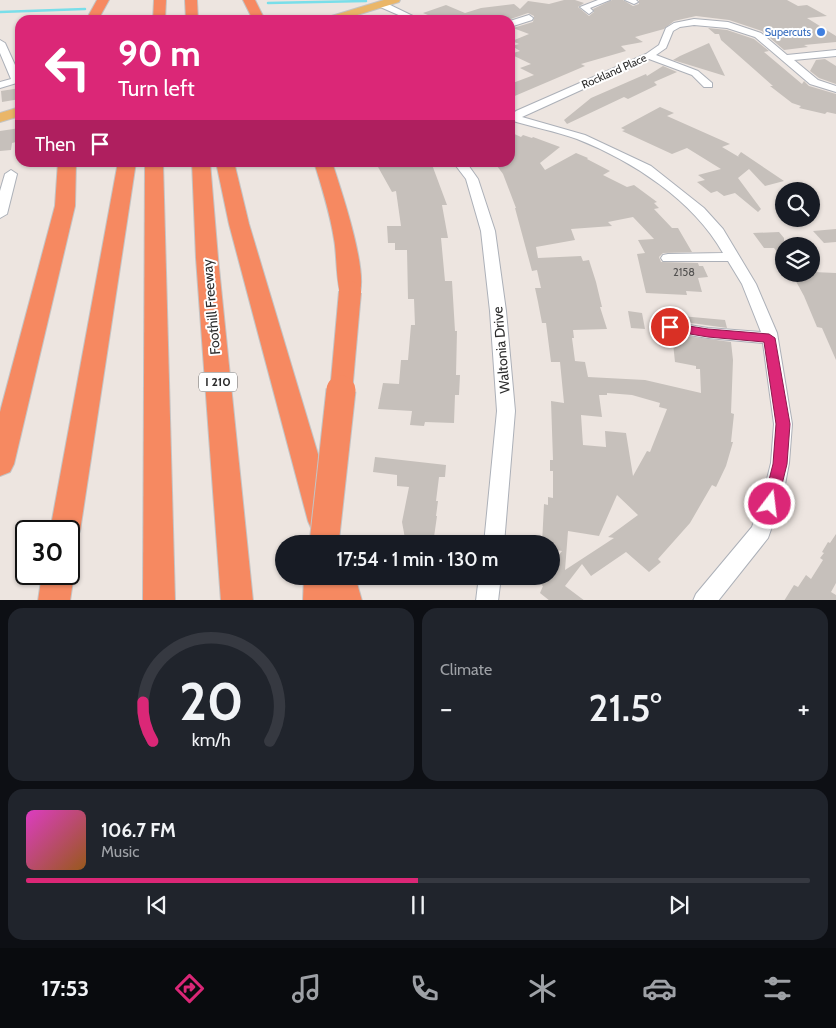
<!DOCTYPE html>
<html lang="en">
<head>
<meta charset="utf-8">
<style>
  body { margin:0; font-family:Cabin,sans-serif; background:#20242c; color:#f1f3f6; height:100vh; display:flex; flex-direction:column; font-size:19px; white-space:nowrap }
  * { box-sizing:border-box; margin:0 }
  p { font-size:16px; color:#9ea1a6 }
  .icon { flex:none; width:28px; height:28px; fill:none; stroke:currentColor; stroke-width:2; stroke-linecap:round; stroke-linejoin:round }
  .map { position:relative; height:600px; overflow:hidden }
  .sheet { display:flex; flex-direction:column; gap:8px; padding:8px; background:#0d0f14; flex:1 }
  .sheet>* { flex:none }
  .guide { position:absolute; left:15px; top:15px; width:500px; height:152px; border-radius:15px; box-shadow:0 1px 4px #0004; background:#db2777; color:#fff; overflow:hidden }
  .buttons { position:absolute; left:775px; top:182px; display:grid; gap:10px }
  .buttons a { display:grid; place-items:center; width:45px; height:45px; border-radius:50%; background:#171b24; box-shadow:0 1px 4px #0004; font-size:25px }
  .speed { position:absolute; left:15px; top:520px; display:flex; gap:10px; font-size:25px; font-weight:700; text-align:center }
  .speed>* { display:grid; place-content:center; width:65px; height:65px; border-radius:50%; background:#171b24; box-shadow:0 1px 4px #0004; line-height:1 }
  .speed .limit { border:2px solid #111; border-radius:8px; background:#fff; color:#111 }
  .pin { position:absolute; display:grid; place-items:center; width:42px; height:42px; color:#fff; margin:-21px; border:2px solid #fff; border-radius:50%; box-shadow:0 1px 5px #0007 }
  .me { position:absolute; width:55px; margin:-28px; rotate:15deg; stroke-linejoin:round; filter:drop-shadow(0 0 4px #0008) }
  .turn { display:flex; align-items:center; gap:18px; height:105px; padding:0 20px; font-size:22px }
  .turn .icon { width:65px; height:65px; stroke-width:2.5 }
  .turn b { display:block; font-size:35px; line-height:42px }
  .then { display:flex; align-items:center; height:48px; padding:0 20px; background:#0003; gap:10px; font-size:19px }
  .big { font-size:38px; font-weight:600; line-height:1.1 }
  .sheet .widget { flex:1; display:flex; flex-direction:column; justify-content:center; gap:8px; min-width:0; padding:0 18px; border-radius:15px; background:#20242c }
  .sheet .dial { align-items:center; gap:0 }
  .dial svg { height:130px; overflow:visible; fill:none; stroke:#363941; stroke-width:7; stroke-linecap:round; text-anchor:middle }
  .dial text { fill:#f1f3f6; stroke:none }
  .song { display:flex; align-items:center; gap:15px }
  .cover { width:60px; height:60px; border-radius:8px; background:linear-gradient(135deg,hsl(310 70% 55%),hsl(30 70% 35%)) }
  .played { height:5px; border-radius:2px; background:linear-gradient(90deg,#db2777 50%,#363941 50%) }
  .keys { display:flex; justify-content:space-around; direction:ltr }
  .heat { display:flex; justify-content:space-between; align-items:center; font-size:28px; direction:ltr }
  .sheet .tiles { flex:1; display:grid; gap:8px; grid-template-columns:1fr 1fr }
  .widget:last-child { grid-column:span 2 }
  .trip { position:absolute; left:275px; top:535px; width:285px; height:50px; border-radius:25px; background:#171b24; box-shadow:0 1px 4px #0004; font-weight:600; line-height:50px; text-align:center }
  .tab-bar { display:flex; height:80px; justify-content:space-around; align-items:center; background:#090b0e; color:#9ea1a6 }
  .tab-bar .icon { width:35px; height:35px }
  .tab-bar .current { color:#db2777 }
  .tab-bar b { font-size:22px; color:#f1f3f6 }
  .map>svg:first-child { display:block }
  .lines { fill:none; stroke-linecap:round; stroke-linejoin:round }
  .stream { stroke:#79dee9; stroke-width:2.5 }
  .building { fill:#c6c0bb; fill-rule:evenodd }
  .minor-casing { stroke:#acb0b8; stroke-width:2 }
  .major-casing { stroke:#c4c4c4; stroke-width:2 }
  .highway-casing { stroke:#c4c4c4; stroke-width:2 }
  .minor { fill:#fff; fill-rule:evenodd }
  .major { fill:#eab668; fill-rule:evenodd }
  .highway { fill:#f68961; fill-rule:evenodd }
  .highway-bridge-far1-casing { stroke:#c4c4c4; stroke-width:24; stroke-linecap:butt }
  .highway-bridge-casing { stroke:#c4c4c4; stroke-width:31; stroke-linecap:butt }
  .highway-bridge-far1 { stroke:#f68961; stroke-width:22 }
  .highway-bridge { stroke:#f68961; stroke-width:29 }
  .route { fill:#db2777; stroke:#8e194d }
  .shop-dot { fill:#3f7fe0; stroke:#fff; stroke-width:2 }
  .labels { text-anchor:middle; stroke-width:4; stroke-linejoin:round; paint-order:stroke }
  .far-shop-label { font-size:11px; fill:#366cbe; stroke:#fff; text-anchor:end }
  .far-street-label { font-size:11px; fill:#2c2c2c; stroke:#fff }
  .number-label { font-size:11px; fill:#525150 }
  .shield { fill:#fff; stroke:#6b6b6b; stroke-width:1 }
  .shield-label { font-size:12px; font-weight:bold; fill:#2c2c2c }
  .street-label { font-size:14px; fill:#2c2c2c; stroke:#fff }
</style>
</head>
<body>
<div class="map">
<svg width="836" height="601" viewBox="0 0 836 601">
  <rect width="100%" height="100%" fill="#ede5e0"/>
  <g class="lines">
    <g class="stream">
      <path d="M268,3L366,1"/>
      <path d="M0,12L85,9"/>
    </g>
  </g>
  <g class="building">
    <path d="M564,0H575L584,3L578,7L589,16L594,12L593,9L612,0H623L633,6L639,4V0H787L798,6L807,5L827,16L807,18L836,36V42L804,45L808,47L784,50L762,31L729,20L696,16L674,21L664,29L635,37L643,42L621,46L626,51L581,64L585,66L510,98V84L534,75L520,68L531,64L510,54L520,51L512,46L519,44L512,41L529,34L513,28L533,22L534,16L528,13L508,20H440L423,13L446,5L465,13L481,8L514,4L520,9L528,1L549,4Z"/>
    <path d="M708,28L727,30L754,39L769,51L764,52L802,84L804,81L809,86L836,94V114L827,112L825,114L799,108L801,106L792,103L770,86H773L721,40L719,34H715Z"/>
    <path d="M709,43L725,76L673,60L680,56Z"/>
    <path d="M825,59L836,66V84L819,78L810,71L816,60Z"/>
    <path d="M663,66L677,72L654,82L657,85L628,99L624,97L567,124L564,120L591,98L646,74L647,76Z"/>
    <path d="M20,88V99L2,102L1,91Z"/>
    <path d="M660,107L674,113L667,116L730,144L722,147L739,157L738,156L741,152L784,181L765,186L749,169L738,178L761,209L758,212L735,193L724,196L717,191L711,193L697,182L705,180L698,175L721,169L687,148L672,154L622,131L625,130L621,128Z"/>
    <path d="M20,128V141L12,143L11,150L0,151V131Z"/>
    <path d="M510,132L521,137L523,135L532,138L533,137L560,147L540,163L545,170L576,153L588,158L587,159L610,171L603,175L627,187L634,185L657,202L654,203L659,208L654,209L672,228H678L692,252L663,253L659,257L661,262L698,263L699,266H703L708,277L698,278L702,292L686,291L687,295L646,293L637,254L645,253L638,240L654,239L633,217L608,222L612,226L571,229L575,240L536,247L538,258L581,256L583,261L589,260L596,282L602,307H600L607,329L573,330L574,338H572L575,361L585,362L588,377L645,380L701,393L700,369H696V366L675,362L672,334L731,342L733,360L731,413L734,414L731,442H733L726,466L716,487L712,485L690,523L658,559L661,562L649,572L626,552L591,576L582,564L565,586L585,601H550L540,593L543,586L529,576H551V565L562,551L551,549V544H542L544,504L548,505V497L553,498V471H550V460H553L551,401L564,403L560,362H551L546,323H542L538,302L535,288H541L537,270L532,271L515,208H516L503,174L494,162H510ZM607,393L632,395L660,403L659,407L667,409L650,452L647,451L633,476L626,433L605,431L606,447L583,445L581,415L602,417L599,395H607ZM617,495L638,515L608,537L614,538L565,570L568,531L599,536Z"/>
    <path d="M401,162H431L447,205H442L448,238H441L445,281H452L455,331H457L456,375H460L459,395H455L454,423L425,422L424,426L410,425L412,411L378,409L383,383L399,384L401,360H408L411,325H415L414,299H408L407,250H395V243H388L387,226H401L396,191L392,192L378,167Z"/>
    <path d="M836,229V242L824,243L813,231Z"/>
    <path d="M779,232L784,238V261L774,248H764L753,233Z"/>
    <path d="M813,272L836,273V360L822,328L817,327L804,296L792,274Z"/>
    <path d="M628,311L642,313L645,329L631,328Z"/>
    <path d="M670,315L725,320L727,328L670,320Z"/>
    <path d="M375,457L446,465L445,477H439L436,501H438L436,516H437L433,544H406L402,522L409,487L397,486V475L373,472Z"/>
    <path d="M836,534V583L831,592L836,595V601H784L794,585L798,587L806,575L811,579L823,560L820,558L824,553L822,552L828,542L830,543Z"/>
  </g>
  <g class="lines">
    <g class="minor-casing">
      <g id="minor">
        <path d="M598,0H610L590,8L593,11L589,14L580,7Z"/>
        <path d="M625,0H636L638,2L634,4Z"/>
        <path d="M378,2H384L421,20H410L378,6Z"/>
        <path d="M529,15L533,18L532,20L510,27V21Z"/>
        <path d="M694,19L728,22L761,33L787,55L836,50V56L794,60L818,80L836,86V92L810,84L755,37L727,28L694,25L680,27L673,31L666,48L656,55L698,71L712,83V87H704L692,75L649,59L522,117L585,135L651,166L704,208L723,229L756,284L777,333L792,424L789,463L783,495L768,538L718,601H693L696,594L752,527L763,495L771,463L774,424L763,343L708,338L670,332L664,331L662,327L664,323L670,322L708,328L761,332L742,284L728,261H663L661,258L663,255L668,254L723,253C693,200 633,161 577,139C555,131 532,127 510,120V114H513L516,111L646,54L659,45L666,28L674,23Z"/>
        <path d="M0,40L5,43L20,76V82L0,88V82L11,79L0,53Z"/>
        <path d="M453,162H466L478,179L495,231L506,311L515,411L504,544H484L497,411L490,311L481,231L466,179Z"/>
        <path d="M11,170L17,174L7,214L0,218V191L5,174Z"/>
        <path d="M479,576H501L498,601H476Z"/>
      </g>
    </g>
    <g class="major-casing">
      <g id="major">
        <path d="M384,0H400L399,2L341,20H323L325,18Z"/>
        <path d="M20,107V116L0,122V113Z"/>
      </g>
    </g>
    <g class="highway-casing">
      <g id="highway">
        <path d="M97,0H109L98,20H86Z"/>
        <path d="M154,0H166L165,20H153Z"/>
        <path d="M185,0H197L198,20H186Z"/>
        <path d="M243,0H255L265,20H253Z"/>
        <path d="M58,162H76L75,206L14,464L10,472L0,476V412L55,206Z"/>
        <path d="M118,162H136L80,531L76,541L69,543V531H50Z"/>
        <path d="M145,162H163L175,601H143Z"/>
        <path d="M192,162H210L218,258L253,601H221L196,258Z"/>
        <path d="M216,162H234L249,224L338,521L334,530L323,534L312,530L308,521L229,224Z"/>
        <path d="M314,162H332C340,187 371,277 358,297L350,299L342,297C336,287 337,253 334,239C330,213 322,188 314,162Z"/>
        <path d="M69,563L74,574L70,601H38L42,574H69Z"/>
        <path d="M304,576H355L362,601H303Z"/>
      </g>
    </g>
    <use href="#minor" class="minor"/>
    <use href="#major" class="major"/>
    <use href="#highway" class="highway"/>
    <g class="highway-bridge-far1-casing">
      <path id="highway-bridge-far1" d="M341,392L350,292"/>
    </g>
    <g class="highway-bridge-casing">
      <path id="highway-bridge" d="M324,544L341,390"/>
    </g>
    <use href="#highway-bridge-far1" class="highway-bridge-far1"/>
    <use href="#highway-bridge" class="highway-bridge"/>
  </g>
  <path class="route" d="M670,323L708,329L769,334L775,338L790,424L787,464L776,509L770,511L765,509L763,504L773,464L776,424L764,342L708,337L666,330L664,327L666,324Z"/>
  <circle class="shop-dot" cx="821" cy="32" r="5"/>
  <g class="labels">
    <g class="far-shop-label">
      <text x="811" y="36">Supercuts</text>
    </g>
    <g class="far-street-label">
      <text transform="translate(614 71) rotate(-24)" y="4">Rockland Place</text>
    </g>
    <g class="number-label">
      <text x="684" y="276">2158</text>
    </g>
    <rect class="shield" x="199" y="372.5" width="38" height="19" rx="4"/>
    <g class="shield-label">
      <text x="218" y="386">I 210</text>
    </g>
    <g class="street-label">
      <text transform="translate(211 307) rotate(-95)" y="5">Foothill Freeway</text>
      <text transform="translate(501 350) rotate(-95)" y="5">Waltonia Drive</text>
    </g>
  </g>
</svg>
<div class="buttons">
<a><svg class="icon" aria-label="search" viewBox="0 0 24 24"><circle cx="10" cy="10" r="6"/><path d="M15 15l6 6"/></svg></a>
<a><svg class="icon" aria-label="layers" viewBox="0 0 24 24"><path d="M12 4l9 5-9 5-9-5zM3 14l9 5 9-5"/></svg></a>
</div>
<div class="speed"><div class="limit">30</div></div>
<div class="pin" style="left:670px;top:327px;background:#d93025"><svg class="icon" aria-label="arrive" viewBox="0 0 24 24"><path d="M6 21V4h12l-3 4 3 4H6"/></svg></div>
<svg class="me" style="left:770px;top:504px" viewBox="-20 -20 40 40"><circle r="17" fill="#db2777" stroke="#fff" stroke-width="3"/><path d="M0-11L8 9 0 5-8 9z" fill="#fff"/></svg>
<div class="trip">17:54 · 1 min · 130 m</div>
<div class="guide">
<div class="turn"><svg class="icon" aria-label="left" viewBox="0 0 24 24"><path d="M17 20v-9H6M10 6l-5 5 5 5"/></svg><div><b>90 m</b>Turn left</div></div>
<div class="then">Then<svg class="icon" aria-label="arrive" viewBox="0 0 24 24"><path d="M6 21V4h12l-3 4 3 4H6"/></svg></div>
</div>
</div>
<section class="sheet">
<div class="tiles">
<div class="widget dial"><svg viewBox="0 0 100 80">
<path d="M14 69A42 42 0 1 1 86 69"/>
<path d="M14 69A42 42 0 0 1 8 45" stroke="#db2777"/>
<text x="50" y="56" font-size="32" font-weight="700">20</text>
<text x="50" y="72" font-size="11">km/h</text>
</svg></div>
<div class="widget"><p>Climate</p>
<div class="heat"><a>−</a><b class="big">21.5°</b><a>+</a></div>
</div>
<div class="widget">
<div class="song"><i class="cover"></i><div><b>106.7 FM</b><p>Music</p></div></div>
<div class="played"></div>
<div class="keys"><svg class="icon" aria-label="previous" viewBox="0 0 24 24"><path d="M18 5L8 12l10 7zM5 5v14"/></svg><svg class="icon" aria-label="pause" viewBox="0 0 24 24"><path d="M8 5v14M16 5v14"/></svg><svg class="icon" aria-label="next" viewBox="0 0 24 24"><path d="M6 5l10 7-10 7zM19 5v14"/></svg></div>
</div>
</div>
</section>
<nav class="tab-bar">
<b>17:53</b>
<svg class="icon current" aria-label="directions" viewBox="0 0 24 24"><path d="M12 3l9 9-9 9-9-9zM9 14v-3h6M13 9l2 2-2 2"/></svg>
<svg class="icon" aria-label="music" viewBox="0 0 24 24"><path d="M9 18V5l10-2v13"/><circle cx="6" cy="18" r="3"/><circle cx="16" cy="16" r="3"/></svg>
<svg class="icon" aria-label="phone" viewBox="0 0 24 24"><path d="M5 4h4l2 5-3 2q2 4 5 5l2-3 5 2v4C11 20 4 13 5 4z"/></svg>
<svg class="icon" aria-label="climate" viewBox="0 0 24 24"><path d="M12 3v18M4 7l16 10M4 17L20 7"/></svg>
<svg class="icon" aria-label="car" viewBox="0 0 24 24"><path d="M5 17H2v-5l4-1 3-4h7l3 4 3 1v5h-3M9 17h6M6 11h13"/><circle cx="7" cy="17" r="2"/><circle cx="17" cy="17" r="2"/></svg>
<svg class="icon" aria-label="filters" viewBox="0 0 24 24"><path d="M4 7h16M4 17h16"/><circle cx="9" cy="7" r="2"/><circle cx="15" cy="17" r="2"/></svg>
</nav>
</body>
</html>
